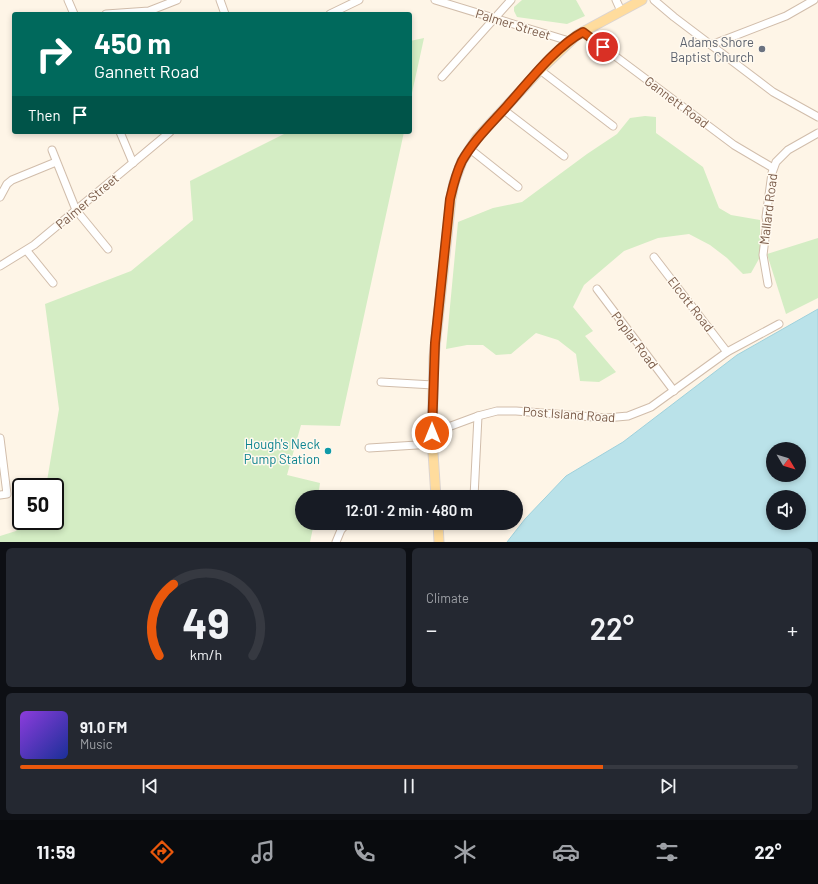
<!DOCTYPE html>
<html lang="en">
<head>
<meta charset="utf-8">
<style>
  body { margin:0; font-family:Barlow,sans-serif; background:#242831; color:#f1f3f6; height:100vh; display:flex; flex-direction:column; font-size:15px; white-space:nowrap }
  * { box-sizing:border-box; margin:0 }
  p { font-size:13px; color:#9ea1a6 }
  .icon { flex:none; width:22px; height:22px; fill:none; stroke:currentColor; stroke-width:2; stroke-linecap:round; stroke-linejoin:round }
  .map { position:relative; height:542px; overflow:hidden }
  .side { display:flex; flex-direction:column; gap:6px; padding:6px; background:#0d0f14; flex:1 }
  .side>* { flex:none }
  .top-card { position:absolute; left:12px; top:12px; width:400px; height:122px; border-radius:4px; box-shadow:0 2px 6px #0003; background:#00695c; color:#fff; overflow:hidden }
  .needle { width:26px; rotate:128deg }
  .buttons { position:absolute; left:766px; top:442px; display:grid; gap:8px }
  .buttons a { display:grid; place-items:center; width:40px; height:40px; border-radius:50%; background:#171b24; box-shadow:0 2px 6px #0003; font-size:20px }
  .speed { position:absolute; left:12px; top:478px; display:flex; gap:8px; font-size:20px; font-weight:700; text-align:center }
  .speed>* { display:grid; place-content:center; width:52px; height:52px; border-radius:50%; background:#171b24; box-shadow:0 2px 6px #0003; line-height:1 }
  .speed .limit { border:2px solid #111; border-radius:6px; background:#fff; color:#111 }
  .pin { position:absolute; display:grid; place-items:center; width:34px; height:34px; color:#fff; margin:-17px; border:2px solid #fff; border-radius:50%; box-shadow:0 1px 4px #0007 }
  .me { position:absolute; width:44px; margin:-22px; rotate:0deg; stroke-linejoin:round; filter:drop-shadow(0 0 3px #0008) }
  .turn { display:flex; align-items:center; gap:14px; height:84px; padding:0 16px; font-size:18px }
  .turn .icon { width:52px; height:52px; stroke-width:2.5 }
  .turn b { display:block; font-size:28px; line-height:34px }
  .then { display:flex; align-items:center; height:38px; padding:0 16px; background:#0003; gap:8px; font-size:15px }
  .big { font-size:30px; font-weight:600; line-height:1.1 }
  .side .widget { flex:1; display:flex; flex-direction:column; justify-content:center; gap:6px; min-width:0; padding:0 14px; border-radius:6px; background:#242831 }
  .side .dial { align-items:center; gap:0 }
  .dial svg { height:104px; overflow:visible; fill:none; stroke:#363941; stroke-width:7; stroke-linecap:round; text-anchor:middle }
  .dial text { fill:#f1f3f6; stroke:none }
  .song { display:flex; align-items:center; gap:12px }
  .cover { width:48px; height:48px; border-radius:6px; background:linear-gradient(135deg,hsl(270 70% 55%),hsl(230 70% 35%)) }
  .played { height:4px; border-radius:2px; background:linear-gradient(90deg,#ea580c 75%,#363941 75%) }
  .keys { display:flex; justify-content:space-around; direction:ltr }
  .heat { display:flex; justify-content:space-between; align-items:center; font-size:22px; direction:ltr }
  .side .tiles { flex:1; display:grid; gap:6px; grid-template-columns:1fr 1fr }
  .widget:last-child { grid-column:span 2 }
  .trip { position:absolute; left:295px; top:490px; width:228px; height:40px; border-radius:20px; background:#171b24; box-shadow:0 2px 6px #0003; font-weight:600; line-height:40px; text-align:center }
  .menu { display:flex; height:64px; justify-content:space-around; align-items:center; background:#090b0e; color:#9ea1a6 }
  .menu .icon { width:28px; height:28px }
  .menu .selected { color:#ea580c }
  .menu b { font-size:18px; color:#f1f3f6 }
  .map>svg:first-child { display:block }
  .green { fill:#d4edc4 }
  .water { fill:#bae2e9; stroke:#9fd1dc; fill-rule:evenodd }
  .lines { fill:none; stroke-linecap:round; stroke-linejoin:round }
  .minor-casing { stroke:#d1bdab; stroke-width:9 }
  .major-casing { stroke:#dcd4d0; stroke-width:11 }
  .minor { stroke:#fff; stroke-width:7 }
  .major { stroke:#ffdc9d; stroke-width:9 }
  .route-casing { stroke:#983908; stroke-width:10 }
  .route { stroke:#ea580c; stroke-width:7 }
  .worship-dot { fill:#6b7280; stroke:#fff9ef; stroke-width:1.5 }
  .culture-dot { fill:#0f9aa8; stroke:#fff9ef; stroke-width:1.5 }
  .labels { text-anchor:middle; stroke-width:3; stroke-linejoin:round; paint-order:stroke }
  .street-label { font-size:13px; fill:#7a5b49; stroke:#fff9ef }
  .worship-label { font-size:13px; fill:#5b616d; stroke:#fff9ef; text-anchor:end }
  .culture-label { font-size:13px; fill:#0d838f; stroke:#fff9ef; text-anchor:end }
</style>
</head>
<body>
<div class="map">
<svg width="818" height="542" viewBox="0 0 818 542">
  <rect width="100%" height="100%" fill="#fef5e7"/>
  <g class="green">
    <path d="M522,0H576L585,16L567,24L517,17L514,11V7Z"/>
    <path d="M424,38L410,102V41Z"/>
    <path d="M645,116L656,117V133L703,167L719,208L731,215L760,220V257L751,273L743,274L727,258L710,245L689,234L658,238L624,251L584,285L573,307L593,331L585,336L616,372L599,382L580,381L576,354L558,340L536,333L511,354L496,355L483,345H467L446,349L458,222L493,208L522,202L587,154L617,134L630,118Z"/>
    <path d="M288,132H404L340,426L301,425L287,475L320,483L318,497H302V523H314L310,542H0V536L16,531L24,521H55V487H46L59,409L45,304L131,271L193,220L190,181Z"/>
    <path d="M818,238V298L786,314L767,254Z"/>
  </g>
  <path class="water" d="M818,309V542H507L525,519L566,476L623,442L737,355ZM773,449H799V475H773ZM773,497H799V523H773Z"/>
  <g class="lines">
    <g class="minor-casing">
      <g id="minor">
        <path d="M68,0L74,14"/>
        <path d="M220,0L225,14"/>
        <path d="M435,0L569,41"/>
        <path d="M616,0L621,11"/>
        <path d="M654,0L674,17L773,92L818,117"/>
        <path d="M106,14L149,11L177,0"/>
        <path d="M330,14L359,0"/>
        <path d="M583,32L734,145L773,168"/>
        <path d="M711,45L786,16L814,0"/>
        <path d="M540,70L613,126"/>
        <path d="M442,77L511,0"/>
        <path d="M504,110L564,156"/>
        <path d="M120,132L133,163"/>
        <path d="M470,149L518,187"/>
        <path d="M52,150L76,210L108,249"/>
        <path d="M0,197L7,184L12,180L56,162"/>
        <path d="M27,251L53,283"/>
        <path d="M654,257L727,352"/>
        <path d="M0,266L34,245L170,132"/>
        <path d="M768,284L763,255L767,222L766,217L772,173L776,162L788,150L818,133"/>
        <path d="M597,289L674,391"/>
        <path d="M381,382L433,385"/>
        <path d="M432,433L478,416L497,411H516L606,418L628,416L651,407L727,352L779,324"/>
        <path d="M0,438L7,494L0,495"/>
        <path d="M369,448L433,444"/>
        <path d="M474,497L478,416"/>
        <path d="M336,542L341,530L347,523"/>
      </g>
    </g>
    <g class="major-casing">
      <g id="major">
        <path d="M436,497L432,438L434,357L451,199L454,183L462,161L477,138L540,70L577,35L642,0"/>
        <path d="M438,523L439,542"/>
      </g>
    </g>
    <use href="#minor" class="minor"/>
    <use href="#major" class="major"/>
  </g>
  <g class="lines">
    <g class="route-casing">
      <path id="route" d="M432,433L435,343L450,199C453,186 456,173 462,161C474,140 491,124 507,106C527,84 556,46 583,32L603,47"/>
    </g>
    <use href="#route" class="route"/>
  </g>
  <circle class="worship-dot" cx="762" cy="49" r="4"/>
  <circle class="culture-dot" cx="328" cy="451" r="4"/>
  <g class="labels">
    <g class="street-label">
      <text transform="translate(513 24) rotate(17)" y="5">Palmer Street</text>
      <text transform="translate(677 102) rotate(37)" y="5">Gannett Road</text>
      <text transform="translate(87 201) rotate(-40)" y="5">Palmer Street</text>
      <text transform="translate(768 209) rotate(-83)" y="5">Mallard Road</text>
      <text transform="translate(691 304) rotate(52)" y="5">Elcott Road</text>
      <text transform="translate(635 340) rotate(53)" y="5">Poplar Road</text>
      <text transform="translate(569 414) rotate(4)" y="5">Post Island Road</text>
    </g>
    <g class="worship-label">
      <text x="754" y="47">Adams Shore<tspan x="754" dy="15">Baptist Church</tspan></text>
    </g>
    <g class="culture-label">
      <text x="320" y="449">Hough's Neck<tspan x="320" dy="15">Pump Station</tspan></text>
    </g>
  </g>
</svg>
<div class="buttons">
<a><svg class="needle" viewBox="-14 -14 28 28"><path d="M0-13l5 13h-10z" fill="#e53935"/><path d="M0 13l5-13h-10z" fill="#9ea1a6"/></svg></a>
<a><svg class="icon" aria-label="sound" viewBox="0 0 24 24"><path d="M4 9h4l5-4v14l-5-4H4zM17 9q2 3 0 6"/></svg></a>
</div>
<div class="speed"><div class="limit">50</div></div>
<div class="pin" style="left:603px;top:47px;background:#d93025"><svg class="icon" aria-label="arrive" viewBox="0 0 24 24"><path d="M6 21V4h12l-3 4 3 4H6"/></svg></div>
<svg class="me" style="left:432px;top:433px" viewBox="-20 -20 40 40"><circle r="17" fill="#ea580c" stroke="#fff" stroke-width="3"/><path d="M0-11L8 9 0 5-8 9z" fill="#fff"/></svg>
<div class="trip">12:01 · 2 min · 480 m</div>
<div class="top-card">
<div class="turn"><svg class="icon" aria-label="right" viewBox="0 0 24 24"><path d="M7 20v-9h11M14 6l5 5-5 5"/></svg><div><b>450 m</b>Gannett Road</div></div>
<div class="then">Then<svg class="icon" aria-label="arrive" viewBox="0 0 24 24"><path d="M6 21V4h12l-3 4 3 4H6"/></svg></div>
</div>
</div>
<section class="side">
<div class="tiles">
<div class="widget dial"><svg viewBox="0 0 100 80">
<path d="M14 69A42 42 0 1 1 86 69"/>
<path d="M14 69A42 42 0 0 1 25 14" stroke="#ea580c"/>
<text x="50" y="56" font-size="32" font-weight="700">49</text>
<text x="50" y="72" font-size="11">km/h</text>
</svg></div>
<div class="widget"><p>Climate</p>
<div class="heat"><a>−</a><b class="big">22°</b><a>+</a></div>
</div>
<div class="widget">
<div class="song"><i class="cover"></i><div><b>91.0 FM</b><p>Music</p></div></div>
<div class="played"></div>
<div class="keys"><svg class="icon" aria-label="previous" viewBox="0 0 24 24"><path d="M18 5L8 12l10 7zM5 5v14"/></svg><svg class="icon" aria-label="pause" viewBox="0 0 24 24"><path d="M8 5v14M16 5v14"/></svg><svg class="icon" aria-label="next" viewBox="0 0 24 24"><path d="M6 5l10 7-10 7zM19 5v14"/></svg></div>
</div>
</div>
</section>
<nav class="menu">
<b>11:59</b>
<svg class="icon selected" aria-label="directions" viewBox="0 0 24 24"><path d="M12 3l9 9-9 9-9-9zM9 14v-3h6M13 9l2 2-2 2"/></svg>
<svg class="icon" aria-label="music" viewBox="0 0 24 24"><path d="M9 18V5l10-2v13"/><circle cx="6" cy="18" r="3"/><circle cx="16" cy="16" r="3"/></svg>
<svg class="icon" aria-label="phone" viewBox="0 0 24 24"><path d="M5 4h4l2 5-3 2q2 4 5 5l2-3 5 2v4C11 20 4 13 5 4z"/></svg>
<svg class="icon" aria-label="climate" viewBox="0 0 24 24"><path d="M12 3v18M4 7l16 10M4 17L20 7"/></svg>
<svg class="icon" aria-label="car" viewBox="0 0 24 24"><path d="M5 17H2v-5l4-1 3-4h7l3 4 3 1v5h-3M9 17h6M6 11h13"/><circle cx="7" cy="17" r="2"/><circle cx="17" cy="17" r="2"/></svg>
<svg class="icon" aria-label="filters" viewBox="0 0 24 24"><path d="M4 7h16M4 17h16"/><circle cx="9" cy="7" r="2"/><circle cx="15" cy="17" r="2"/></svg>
<b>22°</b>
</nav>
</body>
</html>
